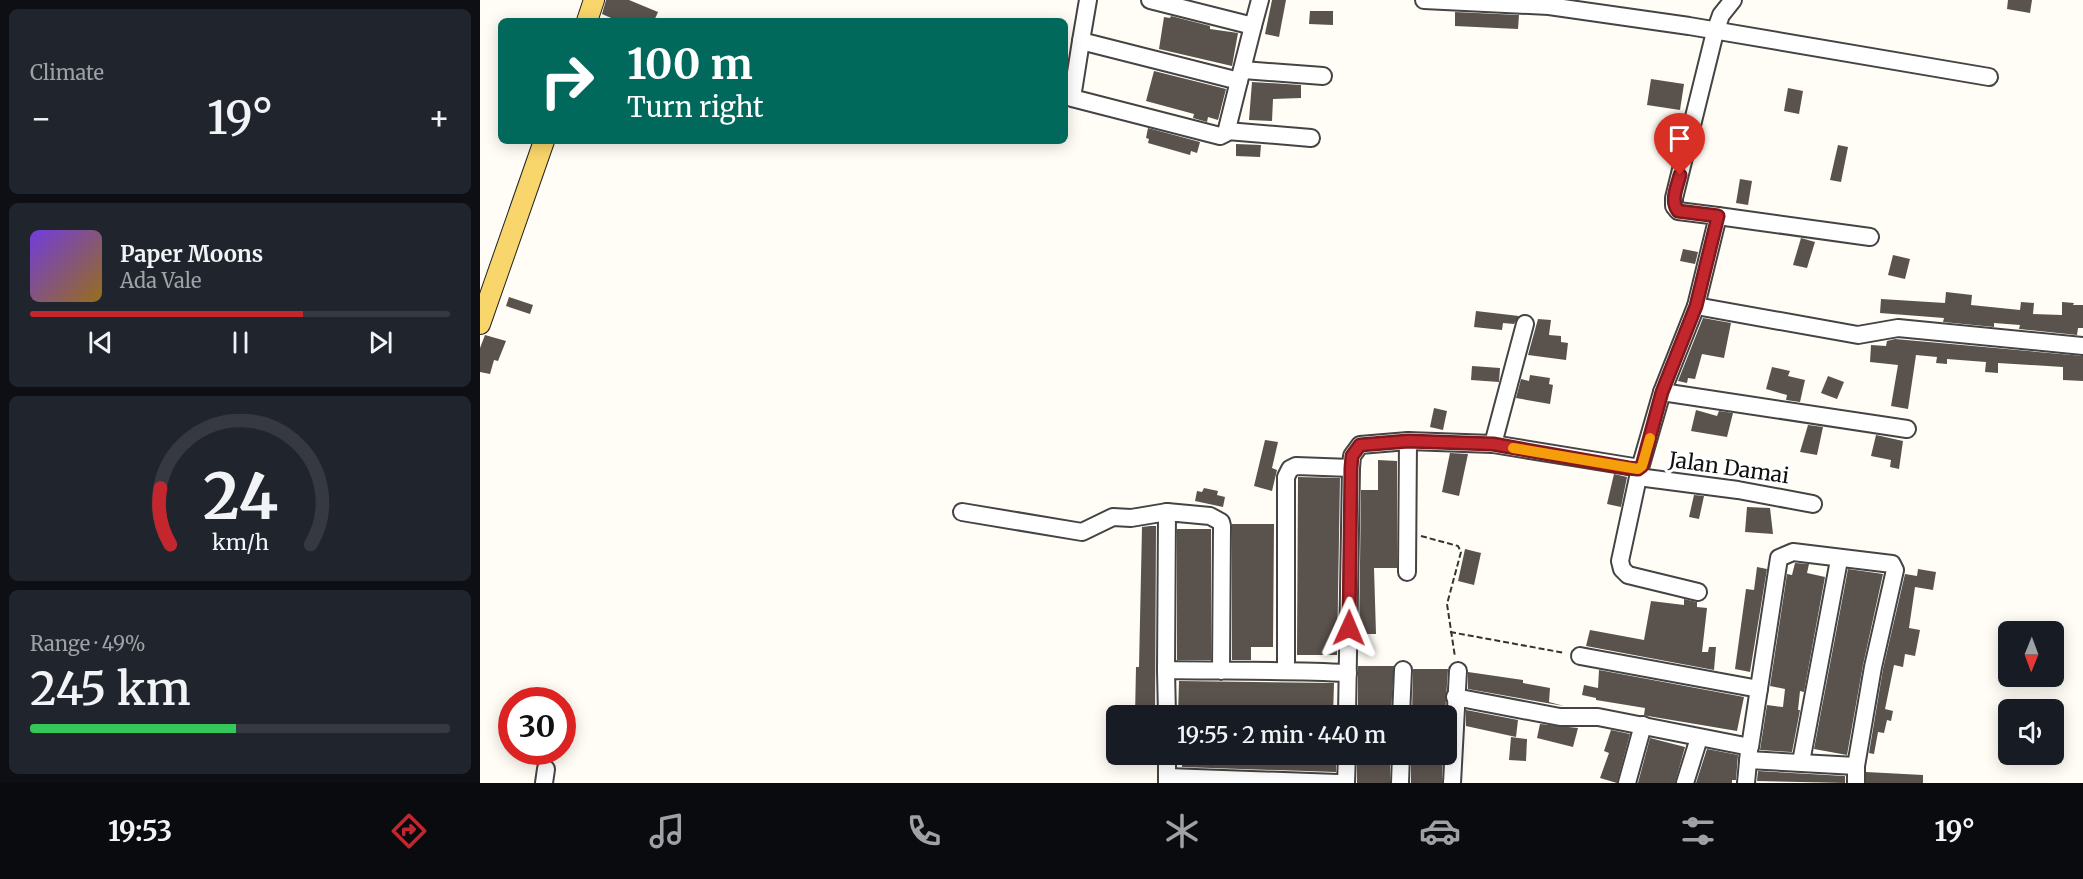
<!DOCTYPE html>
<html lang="en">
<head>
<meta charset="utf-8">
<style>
  body { margin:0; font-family:Merriweather,serif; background:#20242c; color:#f1f3f6; height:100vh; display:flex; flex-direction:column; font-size:22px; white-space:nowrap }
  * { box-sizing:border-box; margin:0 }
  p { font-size:20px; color:#9ea1a6 }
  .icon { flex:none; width:33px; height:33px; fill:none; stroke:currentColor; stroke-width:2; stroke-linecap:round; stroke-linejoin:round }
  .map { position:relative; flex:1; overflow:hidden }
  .panel { display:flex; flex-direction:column; gap:9px; padding:9px; background:#0d0f14; width:480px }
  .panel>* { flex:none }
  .banner { position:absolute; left:18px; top:18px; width:570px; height:126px; border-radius:9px; box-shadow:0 3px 15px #0003; background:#00695c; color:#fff; overflow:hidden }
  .needle { width:39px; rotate:181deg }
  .fabs { position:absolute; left:1518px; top:621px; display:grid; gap:12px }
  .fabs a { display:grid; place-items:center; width:66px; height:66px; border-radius:9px; background:#171b24; box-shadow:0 3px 15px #0003; font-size:30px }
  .speed { position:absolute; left:18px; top:687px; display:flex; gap:12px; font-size:30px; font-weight:700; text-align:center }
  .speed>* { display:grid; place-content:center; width:78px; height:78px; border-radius:50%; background:#171b24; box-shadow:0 3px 15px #0003; line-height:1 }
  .speed .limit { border:9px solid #d22; background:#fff; color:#111 }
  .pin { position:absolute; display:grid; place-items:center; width:51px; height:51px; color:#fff; margin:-62px -26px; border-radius:50% 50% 50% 0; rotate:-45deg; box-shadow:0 0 6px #0007 }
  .pin .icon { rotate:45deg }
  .me { position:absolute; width:66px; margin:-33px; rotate:1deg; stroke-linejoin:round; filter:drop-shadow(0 0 4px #0008) }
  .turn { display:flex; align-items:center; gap:21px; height:126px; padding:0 30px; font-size:27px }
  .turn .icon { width:78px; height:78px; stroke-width:2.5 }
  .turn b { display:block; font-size:42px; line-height:51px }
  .big { font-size:45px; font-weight:600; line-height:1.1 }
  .panel .widget { flex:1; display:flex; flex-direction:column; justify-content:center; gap:9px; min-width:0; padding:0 21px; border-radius:9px; background:#20242c }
  .panel .dial { align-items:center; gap:0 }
  .dial svg { height:156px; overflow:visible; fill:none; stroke:#363941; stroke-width:7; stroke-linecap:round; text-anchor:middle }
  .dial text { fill:#f1f3f6; stroke:none }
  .song { display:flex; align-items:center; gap:18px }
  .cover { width:72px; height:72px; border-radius:9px; background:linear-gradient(135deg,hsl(260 70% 55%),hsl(40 70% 35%)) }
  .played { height:6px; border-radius:3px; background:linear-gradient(90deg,#c4262e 65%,#363941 65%) }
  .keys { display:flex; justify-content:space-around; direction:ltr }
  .heat { display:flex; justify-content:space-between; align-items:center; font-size:33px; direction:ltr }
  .charge { height:9px; border-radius:4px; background:linear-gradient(90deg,#34c759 49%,#363941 0) }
  .trip { position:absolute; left:626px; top:705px; width:351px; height:60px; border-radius:9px; background:#171b24; box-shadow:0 3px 15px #0003; font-weight:600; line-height:60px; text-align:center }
  .tabs { display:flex; height:96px; justify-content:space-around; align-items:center; background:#090b0e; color:#9ea1a6 }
  .tabs .icon { width:42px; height:42px }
  .tabs .active { color:#c4262e }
  .tabs b { font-size:27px; color:#f1f3f6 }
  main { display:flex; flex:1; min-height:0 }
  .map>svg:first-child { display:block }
  .building { fill:#5a524d }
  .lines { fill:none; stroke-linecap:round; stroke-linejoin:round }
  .minor-casing { stroke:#444; stroke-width:20 }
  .major-casing { stroke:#222; stroke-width:22 }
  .path { stroke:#333; stroke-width:2; stroke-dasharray:6 3; stroke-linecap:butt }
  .minor { stroke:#fff; stroke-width:16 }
  .major { stroke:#f9d66b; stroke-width:20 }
  .route-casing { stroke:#7f191e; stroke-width:15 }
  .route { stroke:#c4262e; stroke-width:10 }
  .slow { stroke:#f59e0b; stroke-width:10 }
  .labels { text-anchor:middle; stroke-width:6; stroke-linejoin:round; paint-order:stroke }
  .street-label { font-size:21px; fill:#111; stroke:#fff }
</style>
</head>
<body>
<main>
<section class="panel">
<div class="widget"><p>Climate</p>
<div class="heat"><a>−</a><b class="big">19°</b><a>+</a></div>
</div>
<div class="widget">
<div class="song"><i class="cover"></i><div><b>Paper Moons</b><p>Ada Vale</p></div></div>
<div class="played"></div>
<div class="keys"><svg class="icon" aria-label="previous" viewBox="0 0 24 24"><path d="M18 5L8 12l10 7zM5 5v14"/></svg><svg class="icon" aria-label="pause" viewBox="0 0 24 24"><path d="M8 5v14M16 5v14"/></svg><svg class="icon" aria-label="next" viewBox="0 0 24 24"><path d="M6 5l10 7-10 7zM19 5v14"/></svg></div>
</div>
<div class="widget dial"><svg viewBox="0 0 100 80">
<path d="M14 69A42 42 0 1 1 86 69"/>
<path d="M14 69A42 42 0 0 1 9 40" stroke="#c4262e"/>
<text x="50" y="56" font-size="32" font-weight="700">24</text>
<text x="50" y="72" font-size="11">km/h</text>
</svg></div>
<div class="widget"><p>Range · 49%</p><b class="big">245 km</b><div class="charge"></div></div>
</section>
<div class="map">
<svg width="1603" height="783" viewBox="0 0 1603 783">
  <rect width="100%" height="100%" fill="#fffdf5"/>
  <g class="building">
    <path d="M126,0H149L178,12L174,21H138L122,14Z"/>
    <path d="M792,0H806L799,37L785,34Z"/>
    <path d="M1528,0H1552L1550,13L1527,9Z"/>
    <path d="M830,11H853V25L829,24Z"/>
    <path d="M975,12L1039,15L1038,29L975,26Z"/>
    <path d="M691,16L730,26V29L758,33L752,66L679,49L684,17L690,18Z"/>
    <path d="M674,71L746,89L738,120L728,117L727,122L713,118L714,114L666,101Z"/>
    <path d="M1171,79L1204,84L1200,110L1167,105Z"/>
    <path d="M772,82L821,85V98L793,99L792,121L769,120Z"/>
    <path d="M1308,88L1323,91L1319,114L1304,111Z"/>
    <path d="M668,128L720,142L717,153L711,151L710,155L668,143L669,139L666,138Z"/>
    <path d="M756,144L781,145L780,157L756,156Z"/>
    <path d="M1358,145L1368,147L1361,182L1350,180Z"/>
    <path d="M1260,179L1272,181L1268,205L1256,203Z"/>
    <path d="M1321,238L1335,242L1327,268L1313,265Z"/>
    <path d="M1203,249L1218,252L1215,264L1200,261Z"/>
    <path d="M1413,255L1430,259L1425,279L1408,275Z"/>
    <path d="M1466,292L1492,295L1491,305L1540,310L1541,302L1554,303L1553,314L1582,315V302L1594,303L1593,305H1603V328H1598L1597,335L1539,329L1540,325L1514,323V327L1463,322L1464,318L1400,313L1401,299L1465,303Z"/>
    <path d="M29,297L53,305L50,314L26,306Z"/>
    <path d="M996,311L1039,316L1034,324L1023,323L1022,330L994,327Z"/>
    <path d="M1223,318L1251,323L1244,358L1222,354L1215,379L1208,378L1207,383L1198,381Z"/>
    <path d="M1058,319L1071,320L1069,335L1081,336V342L1088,343L1086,360L1048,355Z"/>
    <path d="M5,335L26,341L18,361L14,360L10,374L0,372V348Z"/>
    <path d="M1415,339L1603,356V381L1583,380V367L1518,363V373L1505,372L1506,362L1467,359V364L1456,363L1457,357L1436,355L1428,409L1411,406L1418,365L1390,362L1391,345L1406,346L1407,341Z"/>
    <path d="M992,366L1020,368L1019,382L991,380Z"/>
    <path d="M1292,367L1310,371L1308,376L1325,380L1320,402L1306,400L1307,395L1286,389Z"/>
    <path d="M1050,375L1070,378L1069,384L1073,385L1070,404L1036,398L1041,379L1049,381Z"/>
    <path d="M1348,376L1364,382L1357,399L1341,393Z"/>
    <path d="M954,408L967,411L963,430L950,427Z"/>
    <path d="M1216,410L1237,416L1239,411L1253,413L1247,437L1211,431Z"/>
    <path d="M1328,425L1343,427L1337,455L1320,452Z"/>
    <path d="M1396,435L1423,441L1419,469L1410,467L1411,460L1391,456Z"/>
    <path d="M785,440L798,442L792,468L797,470L792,491L774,486Z"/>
    <path d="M970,453L988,454L979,496L962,492Z"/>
    <path d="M898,460L917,461V568H894L896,634H879L881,490H898Z"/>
    <path d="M1134,474L1147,477L1141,507L1127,504Z"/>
    <path d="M818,477L860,478L857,655H817Z"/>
    <path d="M724,488L738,491L737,495L745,497L743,507L715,501L717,491L722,492Z"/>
    <path d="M1214,495L1224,496L1219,519L1209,517Z"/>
    <path d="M1267,507L1290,508L1293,534L1265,532Z"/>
    <path d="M752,524H794L793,647H771V660H752Z"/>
    <path d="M670,526H676L675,716H655L656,667H659L662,527Z"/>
    <rect x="697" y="529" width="34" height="131"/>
    <path d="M985,549L1001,553L994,585L978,581Z"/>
    <path d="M1315,563L1329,564L1327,573L1345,577L1324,692L1320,691L1318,710H1320L1312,752L1280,750L1287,705L1303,707L1305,689L1290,686L1307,574L1312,575Z"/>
    <path d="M1277,567L1287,569L1270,672L1255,669L1266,589L1274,590Z"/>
    <path d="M1368,569L1403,574L1383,665L1367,755L1334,749Z"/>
    <path d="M1438,569L1456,572L1453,590L1435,587L1429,628L1440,630L1435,656L1425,654L1423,667L1414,665L1405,709L1413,711L1411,721L1407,720L1404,733L1398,732L1394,754L1389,753L1403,669L1425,574L1437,576Z"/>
    <path d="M1204,599L1217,602V607L1227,608L1222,652H1228L1229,647H1236L1234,670L1106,646L1110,630L1164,640L1171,601L1204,605Z"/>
    <path d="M878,666H914L911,711H878Z"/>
    <path d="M933,669H968L965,715L932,714Z"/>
    <path d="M1119,670L1264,697L1257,731L1168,716L1164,715L1165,708L1116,700V698L1102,695L1104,685L1118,688Z"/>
    <path d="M988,672L1043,680V683L1070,688L1069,702L1084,706L988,689Z"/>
    <path d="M699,681L854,683L853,716H698Z"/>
    <path d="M986,710L1038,720L1036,737L986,726Z"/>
    <path d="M1060,724L1098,728L1093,747L1057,738Z"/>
    <path d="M1131,730L1150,734L1137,783L1120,778L1129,753L1124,751Z"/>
    <path d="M1031,737L1047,739L1046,761L1029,760Z"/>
    <path d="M1170,738L1205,747L1195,783H1158Z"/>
    <path d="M1227,749L1258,755L1256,780H1252V783H1216Z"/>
    <path d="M703,754H856V772L702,767Z"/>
    <rect x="877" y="754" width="33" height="29"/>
    <path d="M931,754H963L962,783H931Z"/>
    <path d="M1278,771L1365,776V783L1277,781Z"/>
    <path d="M1386,772L1443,775V783H1386Z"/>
  </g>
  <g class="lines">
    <g class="minor-casing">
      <g id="minor">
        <path d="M608,0L601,41L759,81L773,26"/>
        <path d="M670,0L773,26L780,0"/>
        <path d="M944,0L1069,6L1209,26L1509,77"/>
        <path d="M601,41L592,98L740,136L746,133L759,81"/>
        <path d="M763,70L843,76"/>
        <path d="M747,131L831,138"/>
        <path d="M1238,216L1390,237"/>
        <path d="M1216,306L1238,216L1198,211L1194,206V198L1235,32L1241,15L1253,0"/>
        <path d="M1182,392L1427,429"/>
        <path d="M1013,444L1045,324"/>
        <path d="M1160,468L1140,561L1142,569L1148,575L1218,592"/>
        <path d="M1158,477L1258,490L1333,504"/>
        <path d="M482,512L602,532L633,517L651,518L687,512"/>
        <path d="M927,572L928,441"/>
        <path d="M1100,656L1279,689"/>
        <path d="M686,670L687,716"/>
        <path d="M806,670V477L810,469L816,466L871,468"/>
        <path d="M741,671L742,526L741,522L730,516L687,512L686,670C747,671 807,670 868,673"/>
        <path d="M975,697L1080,717H1118L1270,747L1299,558L1313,552L1412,564L1415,570L1393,667L1376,766V783"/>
        <path d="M867,716L871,468L872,456L880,445L928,441L1013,444L1160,468L1182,392L1216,306L1378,335L1418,328L1603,346"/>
        <path d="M921,716L923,670"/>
        <path d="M1268,760L1376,766"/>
        <path d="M1321,762L1359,560"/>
        <path d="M687,777L858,783"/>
        <path d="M64,783L66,769"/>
        <path d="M687,783V754"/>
        <path d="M866,783L867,754"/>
        <path d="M920,783L921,754"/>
        <path d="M972,783L978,671"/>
        <path d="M1147,783L1163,725"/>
        <path d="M1205,783L1219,738"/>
        <path d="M1266,783L1269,751"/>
      </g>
    </g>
    <g class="major-casing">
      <g id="major">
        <path d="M107,21L114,0"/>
        <path d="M0,324L64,141"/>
      </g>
    </g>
    <g class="path">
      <path d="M941,536L978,546L981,552L967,604L975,657"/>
      <path d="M970,632L1085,653"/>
    </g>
    <use href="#minor" class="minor"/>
    <use href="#major" class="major"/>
  </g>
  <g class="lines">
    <g class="route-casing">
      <path id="route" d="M869,628L871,468L872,456L880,445L928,441L1013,444L1148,468L1158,469L1162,466L1182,392L1216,306L1238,216L1198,211C1190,201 1197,187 1200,175"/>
    </g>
    <use href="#route" class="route"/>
    <path class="slow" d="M1033,448L1158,469L1162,466L1170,438"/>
  </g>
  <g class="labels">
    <g class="street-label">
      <text transform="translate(1249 468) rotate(8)" y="7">Jalan Damai</text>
    </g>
  </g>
</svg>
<div class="fabs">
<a><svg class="needle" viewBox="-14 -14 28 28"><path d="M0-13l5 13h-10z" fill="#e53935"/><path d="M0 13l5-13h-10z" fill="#9ea1a6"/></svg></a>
<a><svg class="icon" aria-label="sound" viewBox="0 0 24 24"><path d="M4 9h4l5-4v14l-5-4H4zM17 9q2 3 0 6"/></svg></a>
</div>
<div class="speed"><div class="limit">30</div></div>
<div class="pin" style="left:1200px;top:175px;background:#d93025"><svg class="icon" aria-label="arrive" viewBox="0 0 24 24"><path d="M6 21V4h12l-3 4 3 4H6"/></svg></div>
<svg class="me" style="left:869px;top:628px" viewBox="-20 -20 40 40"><path d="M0-17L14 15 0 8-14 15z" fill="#c4262e" stroke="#fff" stroke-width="4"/></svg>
<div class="trip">19:55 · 2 min · 440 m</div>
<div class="banner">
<div class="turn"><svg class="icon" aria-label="right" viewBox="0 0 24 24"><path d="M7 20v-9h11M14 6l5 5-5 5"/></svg><div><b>100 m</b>Turn right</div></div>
</div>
</div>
</main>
<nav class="tabs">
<b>19:53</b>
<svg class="icon active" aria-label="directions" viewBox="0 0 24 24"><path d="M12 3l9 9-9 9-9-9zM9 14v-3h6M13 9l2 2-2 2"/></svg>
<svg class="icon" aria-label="music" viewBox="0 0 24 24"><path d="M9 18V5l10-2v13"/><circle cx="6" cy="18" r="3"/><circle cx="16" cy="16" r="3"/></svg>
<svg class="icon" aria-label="phone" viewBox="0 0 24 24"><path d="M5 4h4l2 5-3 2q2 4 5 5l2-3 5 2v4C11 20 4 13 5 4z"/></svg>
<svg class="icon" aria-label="climate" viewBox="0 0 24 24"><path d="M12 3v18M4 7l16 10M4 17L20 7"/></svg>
<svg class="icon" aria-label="car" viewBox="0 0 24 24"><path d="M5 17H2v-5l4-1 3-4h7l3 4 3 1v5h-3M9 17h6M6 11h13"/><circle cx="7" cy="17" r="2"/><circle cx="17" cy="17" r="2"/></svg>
<svg class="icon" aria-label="filters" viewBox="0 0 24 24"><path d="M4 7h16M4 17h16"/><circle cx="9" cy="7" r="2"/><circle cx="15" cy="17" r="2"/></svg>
<b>19°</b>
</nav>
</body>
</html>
